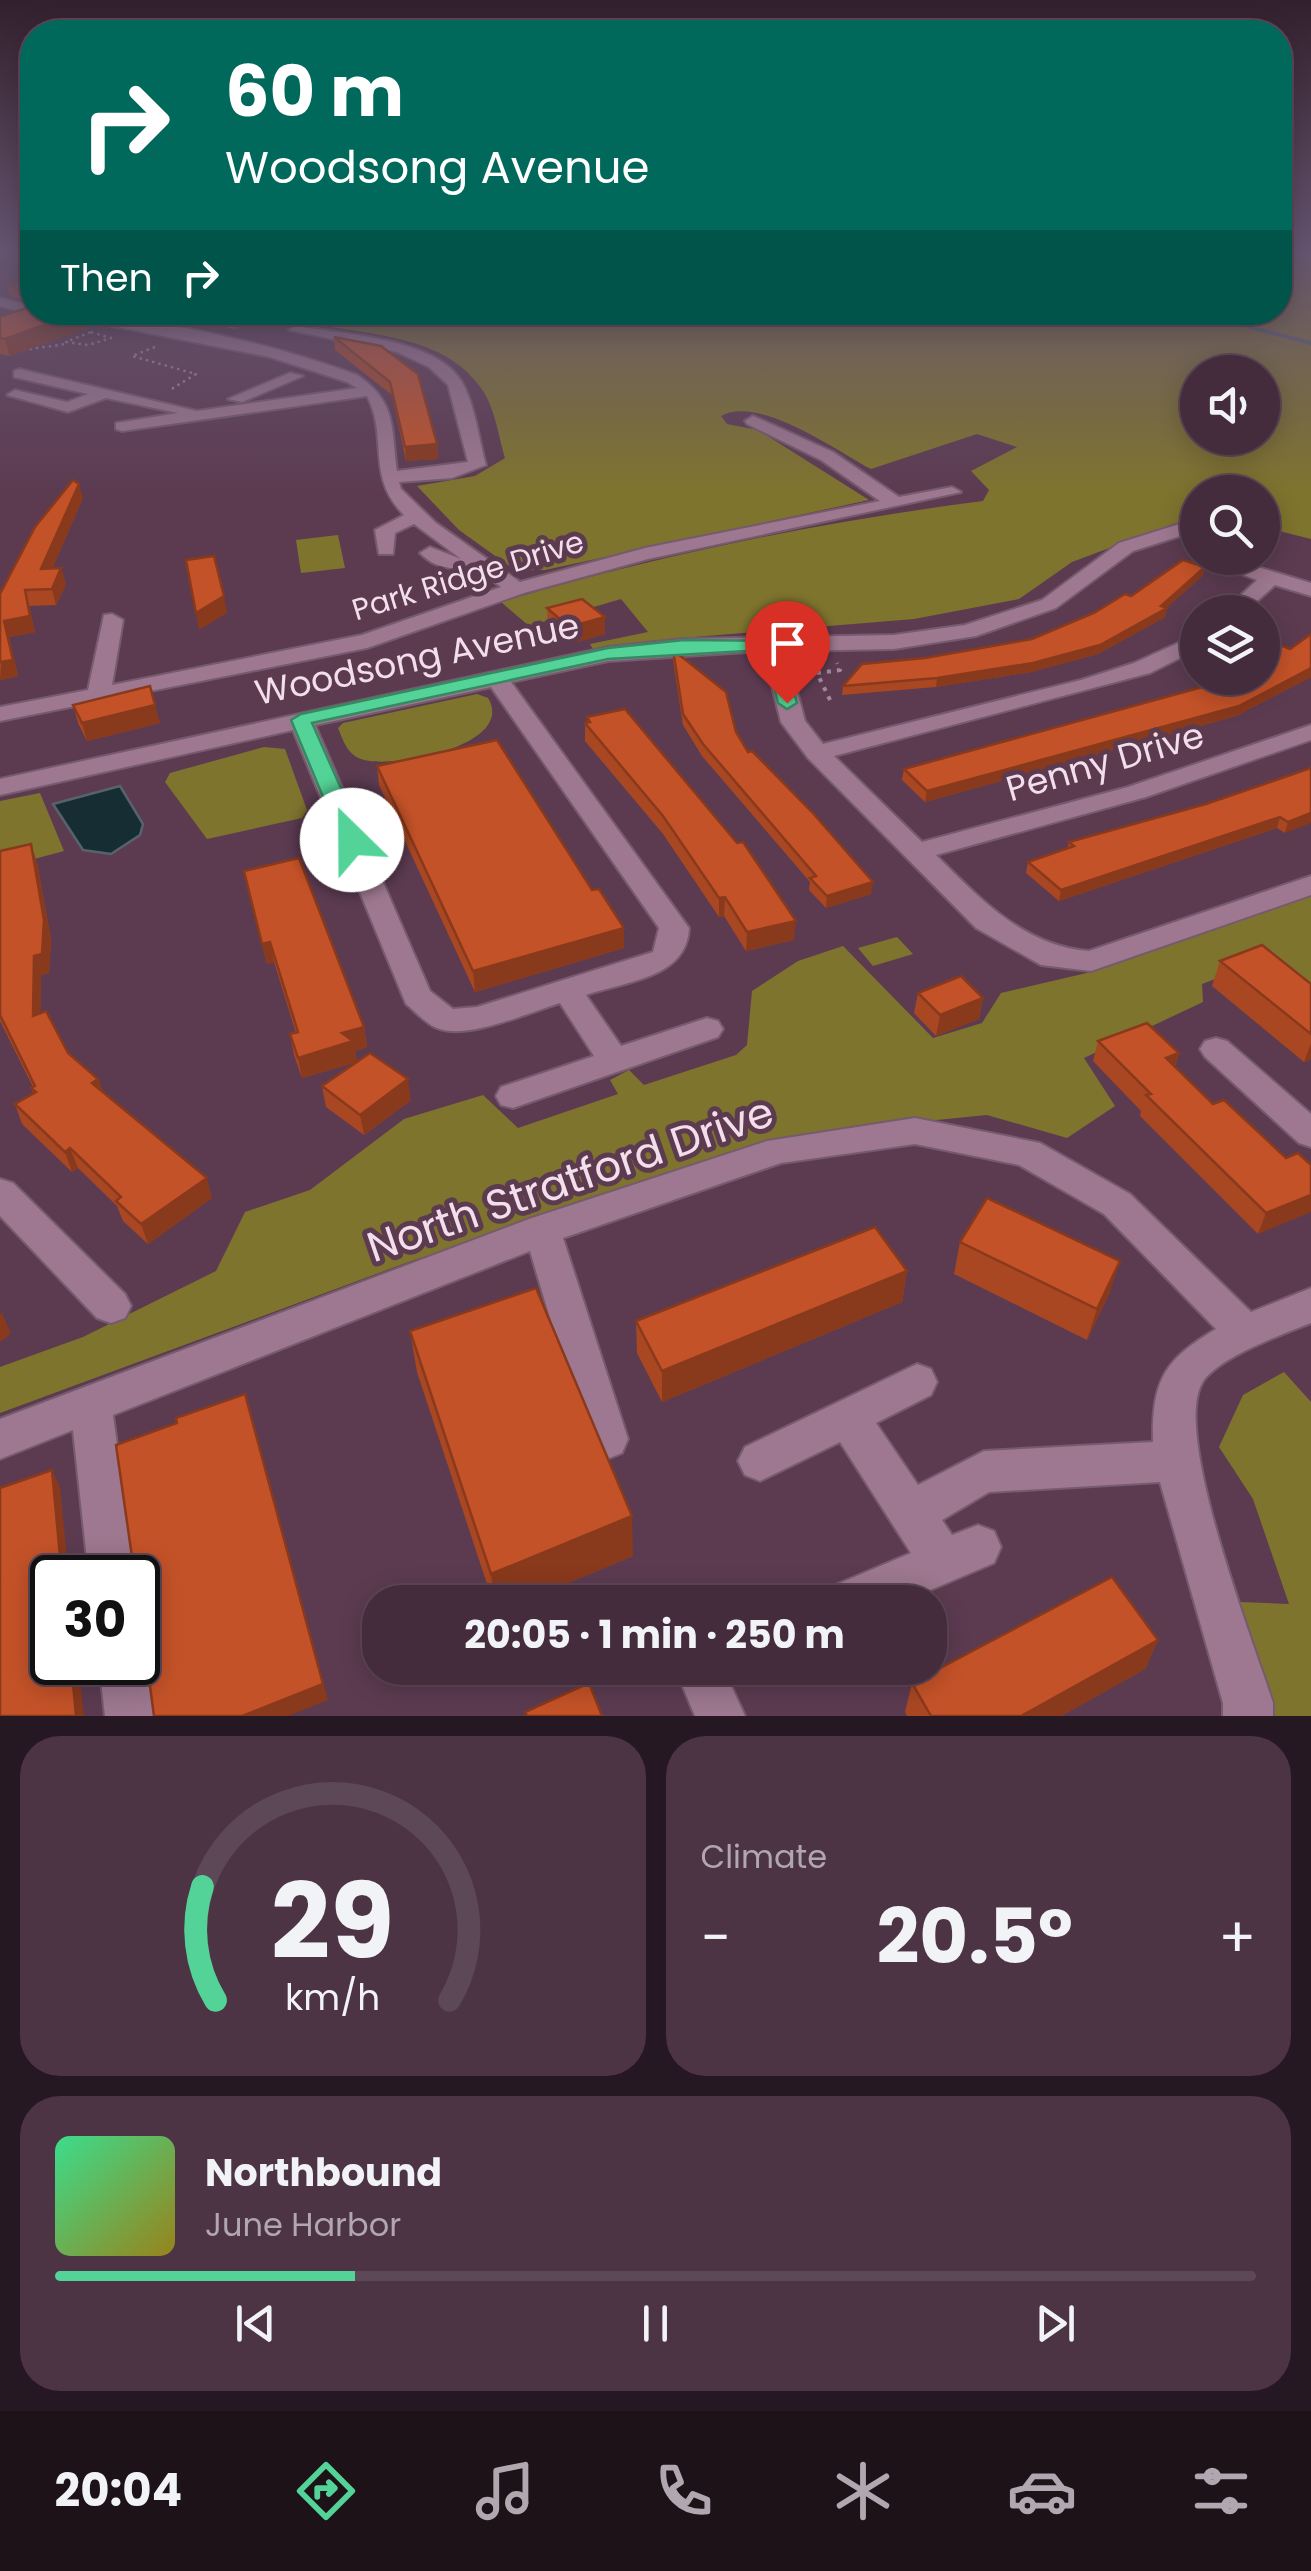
<!DOCTYPE html>
<html lang="en">
<head>
<meta charset="utf-8">
<style>
  body { margin:0; font-family:Poppins,sans-serif; background:#4c3444; color:#f1f3f6; height:100vh; display:flex; flex-direction:column; font-size:38px; white-space:nowrap }
  * { box-sizing:border-box; margin:0 }
  p { font-size:32px; color:#b0a7b0 }
  .icon { flex:none; width:55px; height:55px; fill:none; stroke:currentColor; stroke-width:2; stroke-linecap:round; stroke-linejoin:round }
  .map { position:relative; height:1716px; overflow:hidden }
  .panel { display:flex; flex-direction:column; gap:20px; padding:20px; background:#261822; flex:1 }
  .panel>* { flex:none }
  .hud { position:absolute; left:20px; top:20px; width:1272px; height:305px; border-radius:40px; box-shadow:0 5px 25px #0003,0 0 0 2px #5d4857; background:#00695c; color:#fff; overflow:hidden }
  .controls { position:absolute; left:1180px; top:355px; display:grid; gap:20px }
  .controls a { display:grid; place-items:center; width:100px; height:100px; border-radius:50%; background:#452c3d; box-shadow:0 5px 25px #0003,0 0 0 2px #5d4857; font-size:50px }
  .speed { position:absolute; left:30px; top:1555px; display:flex; gap:20px; font-size:50px; font-weight:700; text-align:center }
  .speed>* { display:grid; place-content:center; width:130px; height:130px; border-radius:50%; background:#452c3d; box-shadow:0 5px 25px #0003,0 0 0 2px #5d4857; line-height:1 }
  .speed .limit { border:5px solid #111; border-radius:15px; background:#fff; color:#111 }
  .pin { position:absolute; display:grid; place-items:center; width:85px; height:85px; color:#fff; margin:-102px -42px; border-radius:50% 50% 50% 0; rotate:-45deg; box-shadow:0 0 10px #0007 }
  .pin .icon { rotate:45deg }
  .me { position:absolute; width:110px; margin:-55px; rotate:337deg; stroke-linejoin:round; filter:drop-shadow(0 0 8px #0008) }
  .turn { display:flex; align-items:center; gap:35px; height:210px; padding:0 40px; font-size:45px }
  .turn .icon { width:130px; height:130px; stroke-width:2.5 }
  .turn b { display:block; font-size:70px; line-height:85px }
  .then { display:flex; align-items:center; height:95px; padding:0 40px; background:#0003; gap:20px; font-size:38px }
  .big { font-size:75px; font-weight:700; line-height:1.1 }
  .panel .tile { flex:1; display:flex; flex-direction:column; justify-content:center; gap:15px; min-width:0; padding:0 35px; border-radius:40px; background:#4c3444 }
  .panel .dial { align-items:center; gap:0 }
  .dial svg { height:260px; overflow:visible; fill:none; stroke:#5d4857; stroke-width:7; stroke-linecap:round; text-anchor:middle }
  .dial text { fill:#f1f3f6; stroke:none }
  .song { display:flex; align-items:center; gap:30px }
  .cover { width:120px; height:120px; border-radius:15px; background:linear-gradient(135deg,hsl(150 70% 55%),hsl(50 70% 35%)) }
  .played { height:10px; border-radius:5px; background:linear-gradient(90deg,#53d397 25%,#5d4857 25%) }
  .keys { display:flex; justify-content:space-around; direction:ltr }
  .heat { display:flex; justify-content:space-between; align-items:center; font-size:55px; direction:ltr }
  .panel .tiles { flex:1; display:grid; gap:20px; grid-template-columns:1fr 1fr }
  .tile:last-child { grid-column:span 2 }
  .trip { position:absolute; left:362px; top:1585px; width:585px; height:100px; border-radius:40px; background:#452c3d; box-shadow:0 5px 25px #0003,0 0 0 2px #5d4857; font-weight:700; line-height:100px; text-align:center }
  .tabs { display:flex; height:160px; justify-content:space-around; align-items:center; background:#1c1218; color:#b0a7b0 }
  .tabs .icon { width:70px; height:70px }
  .tabs .current { color:#53d397 }
  .tabs b { font-size:45px; color:#f1f3f6 }
  .map>svg:first-child { display:block }
  .green { fill:#7f742e; fill-rule:evenodd }
  .water { fill:#162d34; stroke:#58626b; stroke-width:2.5 }
  .lines { fill:none; stroke-linecap:round; stroke-linejoin:round }
  .stream { stroke:#58626b; stroke-width:4 }
  .minor-casing { stroke:#765a6d; stroke-width:4 }
  .path-far1 { stroke:#a38899; stroke-width:2.5; stroke-dasharray:2.5 4; stroke-linecap:butt }
  .path { stroke:#a38899; stroke-width:4; stroke-dasharray:4 6; stroke-linecap:butt }
  .minor { fill:#9d7890; fill-rule:evenodd }
  .wall { fill:#a94722 }
  .shaded-wall { fill:#89391c }
  .building { fill:#c45228; stroke:#89391c; stroke-width:2.5 }
  .route { fill:#53d397; stroke:#368962; stroke-width:2.5 }
  .labels { text-anchor:middle; stroke-width:10; stroke-linejoin:round; paint-order:stroke }
  .far-street-label { font-size:30px; fill:#f3deeb; stroke:#5c3b51 }
  .street-label { font-size:35px; fill:#f3deeb; stroke:#5c3b51 }
  .near-street-label { font-size:42px; fill:#f3deeb; stroke:#5c3b51 }
</style>
</head>
<body>
<div class="map">
<svg width="1311" height="1716" viewBox="0 0 1311 1716">
  <rect width="100%" height="100%" fill="#5c3b51"/>
  <g class="green">
    <path d="M1280,254H1311V539L1263,527L1262,492H1198L1197,530L1176,523L1072,562L1019,599L914,619L670,639L594,651L590,644L648,632L621,599L529,626L501,602C658,555 820,522 983,501L989,490L971,471L1017,447L977,434L871,469C835,450 760,395 721,416L727,424L758,430L869,500L545,570H515L459,530L417,486L475,476L505,458C499,438 495,409 483,391C448,337 378,336 321,325L341,312H1280ZM1198,372H1262V438H1198Z"/>
    <path d="M338,535L345,568L301,573L296,540Z"/>
    <path d="M477,694L488,698C517,746 390,770 361,759C347,754 343,740 338,728L343,723Z"/>
    <path d="M264,747L285,749L307,810L302,818L207,839L165,782L170,773Z"/>
    <path d="M40,793L64,851L0,868V801Z"/>
    <path d="M1311,893V1009L1254,964L1202,984L1203,1002L1084,1058L1115,1106L1067,1138L987,1115L846,1129L414,1260L0,1413V1367L83,1337L216,1271L245,1212L310,1190L404,1119L483,1095L518,1128L618,1094L610,1080L629,1070L644,1085L736,1055L747,1045L752,991L798,961L843,946L933,1038L982,1023L1001,993L1091,972Z"/>
    <path d="M897,937L913,954L873,966L858,948Z"/>
    <path d="M1284,1372L1311,1402V1716H1273L1240,1602L1289,1604L1253,1499L1219,1447L1243,1395Z"/>
  </g>
  <path class="water" d="M120,786L143,824L140,835L111,854L83,850L53,804Z"/>
  <g class="lines">
    <path class="stream" d="M1191,312L1311,343"/>
    <g class="minor-casing">
      <g id="minor">
        <path d="M0,254H7L0,259Z"/>
        <path d="M32,260V268L22,264L24,261Z"/>
        <path d="M0,298L32,306V312H37L32,314L0,306Z"/>
        <path d="M41,312C136,312 268,342 357,375C397,402 391,427 397,471L468,462L448,385L429,367L397,352L289,330L296,326C342,334 436,338 462,382C475,405 479,440 486,465L452,478L399,482L401,489L436,523L520,582L645,548L880,501L821,460L747,424L745,421L753,416L833,452L899,497L952,487L961,492L648,559L524,593L367,648L0,721V707L88,690L104,615L112,614L123,620L112,685L362,635L501,587C495,583 488,576 481,573C458,564 442,575 420,553L430,547L461,559L414,524L395,533L393,554H379L375,530L404,515C365,476 389,438 367,396L122,431L116,429V423L178,413L106,398L68,412L7,395L15,390L67,402L88,394L14,377V371L19,369L197,411L357,388L347,382L270,357Z"/>
        <path d="M247,312H266L235,327L223,324Z"/>
        <path d="M290,373L303,376L242,402L228,399Z"/>
        <path d="M1186,522L1193,524V532L1133,551L1056,608L976,636L894,649L786,651L805,721L823,744L1081,680L1134,663L1198,634V649L1150,673L834,756L922,842L1128,787L1311,725V740L1146,797L936,855C980,899 1024,946 1089,951L1311,876V895L1091,971L1041,965L976,928L808,758L781,722L763,651L608,661L511,682L689,928C687,978 627,981 586,995L621,1046L707,1018L718,1021L723,1029L718,1037L513,1108L501,1105L496,1096L501,1087L594,1056L560,1003C530,1012 466,1041 437,1028C426,1024 416,1012 406,1004L293,730L0,795V779L608,647L684,639L894,635L965,625L1042,600L1119,543ZM491,687L659,928L653,952L477,1007L453,1009L430,991L315,725Z"/>
        <path d="M1199,558H1228L1311,583V596L1275,585L1245,612H1223L1257,580Z"/>
        <path d="M1216,1038L1227,1041L1311,1114V1147L1299,1143L1205,1057L1200,1049L1205,1041Z"/>
        <path d="M915,1118L1040,1143L1130,1194L1251,1312L1311,1288V1323C1283,1334 1222,1356 1204,1380C1169,1427 1254,1643 1273,1703V1716H1223V1703L1160,1482L989,1492L942,1520L952,1535L978,1525L994,1531L1001,1547L994,1563L902,1602H826L833,1586L911,1553L840,1442L760,1481L745,1475L738,1461L745,1447L917,1364L931,1369L937,1382L931,1395L876,1423L918,1485L984,1451L1153,1442C1152,1380 1164,1360 1216,1329L1104,1214L1019,1165L915,1144L781,1163L563,1238L628,1439L622,1453L607,1459L592,1453L586,1439L530,1251L113,1415L135,1578H89L73,1430L0,1459V1419L529,1219L767,1141Z"/>
        <path d="M0,1179L13,1183L125,1294L131,1306L125,1318L111,1323L97,1318L0,1216Z"/>
        <path d="M138,1644L147,1662L155,1716H105L99,1662H138Z"/>
        <path d="M685,1668H723L745,1716H695L680,1680Z"/>
      </g>
    </g>
    <g class="path-far1">
      <path d="M91,332L111,338L88,345L66,342Z"/>
      <path d="M155,347L132,356L196,374L170,390"/>
      <path d="M23,350L66,344"/>
    </g>
    <path class="path" d="M830,700L817,673L840,670L837,663"/>
    <use href="#minor" class="minor"/>
  </g>
  <g class="wall">
    <path d="M32,280V301L10,297L7,286Z"/>
    <path d="M32,312H90L93,326L10,356L0,354V317Z"/>
    <path d="M334,337L418,374L437,444L438,459L406,461L392,395L335,350Z"/>
    <path d="M83,498L52,569L61,568L66,584L56,605L29,606L35,632L9,637L18,676L0,680V594Z"/>
    <path d="M1205,567L1202,576L1166,608L1165,617L1098,654L1031,672L936,687L842,695L843,686L925,658L1032,639L1131,596Z"/>
    <path d="M547,608L605,617V634L570,644L548,625Z"/>
    <path d="M1311,634V677L1236,716L925,802L902,780L904,769L1206,686L1226,678H1262V657L1283,646L1290,649Z"/>
    <path d="M673,650L736,732L748,752L871,894L826,908L809,890L810,882L702,756L683,725L673,661Z"/>
    <path d="M73,705L160,723L87,741L78,723Z"/>
    <path d="M587,717L794,940L746,951L724,916L719,917L663,834L585,741V723H587Z"/>
    <path d="M377,766L592,890L624,928V948L475,992L379,785Z"/>
    <path d="M1311,768L1285,833L1277,828L1059,901L1026,873L1028,862L1067,849L1069,842L1206,804Z"/>
    <path d="M0,851L37,863L51,939L49,973L41,975L40,1014L68,1053L98,1079L103,1092L212,1198L148,1244L123,1221L117,1206L78,1168L72,1172L22,1124L15,1104L33,1093L31,1088L33,1087L0,1021Z"/>
    <path d="M244,871L364,1027L367,1047L355,1051L357,1062L302,1078L294,1055L290,1034L296,1033L274,962L267,964Z"/>
    <path d="M1220,961L1311,984V1059L1304,1062L1212,986Z"/>
    <path d="M918,993L983,998L979,1019L936,1036L914,1013Z"/>
    <path d="M1098,1041L1179,1053L1175,1066L1213,1104L1286,1158L1298,1153L1258,1234L1140,1116L1141,1111L1093,1061Z"/>
    <path d="M322,1086L411,1100L364,1135L326,1107Z"/>
    <path d="M960,1242L1110,1292L1087,1340L954,1274Z"/>
    <path d="M907,1271L902,1302L662,1402L637,1353L636,1321Z"/>
    <path d="M410,1331L633,1556L522,1602H493L417,1372Z"/>
    <path d="M1158,1640L1145,1669L1061,1716H907L905,1712L912,1683Z"/>
  </g>
  <g class="shaded-wall">
    <path d="M80,312H90L93,326L10,356L5,339Z"/>
    <path d="M437,444L438,459L406,461L405,447Z"/>
    <path d="M79,484L83,498L45,585L41,569Z"/>
    <path d="M1205,567L1202,576L1165,609L1167,608L1165,617L1098,654L1031,672L936,687L937,678L1161,606Z"/>
    <path d="M61,568L66,584L56,605L52,589Z"/>
    <path d="M25,590L35,632L9,637L18,676L0,680L4,621Z"/>
    <path d="M224,596L227,613L199,630L196,613Z"/>
    <path d="M605,617V634L570,644L569,627Z"/>
    <path d="M1311,668V677L1236,716L925,802L927,791Z"/>
    <path d="M155,705L160,723L87,741L82,723Z"/>
    <path d="M1311,813V823L1285,833L1288,822Z"/>
    <path d="M1280,817L1277,828L1059,901L1061,890Z"/>
    <path d="M31,844L37,863L51,939L49,973L41,975L40,1036L33,1016Z"/>
    <path d="M873,882L871,894L826,908L827,896Z"/>
    <path d="M725,897L724,916L719,917V898Z"/>
    <path d="M796,921L794,940L746,951L747,932Z"/>
    <path d="M624,928V948L475,992L473,971Z"/>
    <path d="M270,942L274,962L267,964L262,944Z"/>
    <path d="M983,998L979,1019L936,1036L940,1015Z"/>
    <path d="M364,1027L367,1047L355,1051L357,1062L302,1078L298,1058L342,1033Z"/>
    <path d="M1311,1043V1059L1304,1062Z"/>
    <path d="M1179,1053L1172,1074L1166,1058Z"/>
    <path d="M98,1079L105,1099L92,1083Z"/>
    <path d="M408,1079L411,1100L364,1135L360,1115Z"/>
    <path d="M70,1148L78,1168L72,1172L65,1152Z"/>
    <path d="M207,1178L212,1198L148,1244L141,1224Z"/>
    <path d="M1311,1195V1212L1258,1234L1266,1213Z"/>
    <path d="M1120,1261L1110,1292L1087,1340L1097,1309Z"/>
    <path d="M907,1271L902,1302L662,1402V1371Z"/>
    <path d="M2,1313L11,1334L0,1342V1314Z"/>
    <path d="M250,1412L328,1700L288,1716H242Z"/>
    <path d="M52,1470L60,1487L69,1578H62Z"/>
    <path d="M632,1516L633,1556L522,1602H495L491,1574Z"/>
    <path d="M1158,1640L1145,1669L1061,1716H1021Z"/>
    <path d="M71,1662H78L84,1716H76Z"/>
  </g>
  <g class="building">
    <path d="M32,280V291L7,286Z"/>
    <path d="M32,306V312H80L5,339L0,338V317Z"/>
    <path d="M334,337L381,346L418,374L437,444L405,447L390,382Z"/>
    <path d="M73,480L79,484L41,569L61,568L52,589L25,590L30,616L4,621L13,660L0,662V594L35,527Z"/>
    <path d="M214,556L224,596L196,613L186,560Z"/>
    <path d="M1183,560L1205,567L1161,606L1167,608L1100,645L1033,663L937,678L843,686L862,664L925,658L1032,639L1094,613L1125,594L1131,596Z"/>
    <path d="M582,599L605,617L569,627L547,608Z"/>
    <path d="M1311,634V668L1239,706L927,791L904,769L1206,686L1226,678H1262V662L1264,661L1262,657L1283,646L1290,649Z"/>
    <path d="M673,650L726,692L736,732L748,752L752,751L812,812L873,882L827,896L810,878L816,876L703,744L683,714Z"/>
    <path d="M150,686L155,705L82,723L73,705Z"/>
    <path d="M625,709L737,843L743,842L796,921L747,932L725,897L719,898L663,816L585,723L590,722L587,717Z"/>
    <path d="M497,740L592,890L599,889L624,928L473,971L377,766Z"/>
    <path d="M1311,768V813L1288,822L1280,817L1061,890L1028,862L1074,846L1069,842L1206,804Z"/>
    <path d="M31,844L44,920L42,954L34,956L33,1016L46,1011L68,1053L98,1079L92,1083L207,1178L141,1224L116,1201L121,1197L70,1148L65,1152L15,1104L36,1092L31,1088L35,1086L0,1015V851Z"/>
    <path d="M299,858L364,1027L342,1033L353,1041L298,1058L290,1034L298,1032L270,942L262,944L244,871Z"/>
    <path d="M1262,945L1311,984V1034L1220,961Z"/>
    <path d="M961,976L983,998L940,1015L918,993Z"/>
    <path d="M1147,1023L1179,1053L1166,1058L1213,1104L1224,1100L1286,1158L1298,1153L1311,1165V1195L1266,1213L1146,1095L1151,1094L1098,1041Z"/>
    <path d="M370,1053L408,1079L360,1115L322,1086Z"/>
    <path d="M987,1198L1120,1261L1097,1309L960,1242Z"/>
    <path d="M875,1227L907,1271L662,1371L636,1321Z"/>
    <path d="M536,1288L632,1516L491,1574L410,1331Z"/>
    <path d="M245,1394L323,1684L242,1716H154L138,1597V1578H135L116,1445L177,1423L176,1418Z"/>
    <path d="M52,1470L62,1578H52V1662H71L76,1716H0V1488Z"/>
    <path d="M1112,1577L1158,1640L1021,1716H931L912,1683Z"/>
    <path d="M589,1683L602,1716H527L525,1712Z"/>
  </g>
  <linearGradient id="sky" x2="0" y2="1"><stop stop-color="#33202d"/><stop offset="0.51" stop-color="#665570"/><stop offset="1" stop-color="#665570" stop-opacity="0"/></linearGradient>
  <rect width="1311" height="494" fill="url(#sky)"/>
  <path class="route" d="M684,640L779,641L797,703L787,709L778,703L765,650L608,659L312,723L364,840L352,846L341,840L291,720L301,714L608,648Z"/>
  <g class="labels">
    <g class="far-street-label">
      <text transform="translate(468 576) rotate(-17)" y="10">Park Ridge Drive</text>
    </g>
    <g class="street-label">
      <text transform="translate(417 659) rotate(-12)" y="12">Woodsong Avenue</text>
      <text transform="translate(1105 762) rotate(-16)" y="12">Penny Drive</text>
    </g>
    <g class="near-street-label">
      <text transform="translate(570 1179) rotate(-19)" y="15">North Stratford Drive</text>
    </g>
  </g>
</svg>
<div class="controls">
<a><svg class="icon" aria-label="sound" viewBox="0 0 24 24"><path d="M4 9h4l5-4v14l-5-4H4zM17 9q2 3 0 6"/></svg></a>
<a><svg class="icon" aria-label="search" viewBox="0 0 24 24"><circle cx="10" cy="10" r="6"/><path d="M15 15l6 6"/></svg></a>
<a><svg class="icon" aria-label="layers" viewBox="0 0 24 24"><path d="M12 4l9 5-9 5-9-5zM3 14l9 5 9-5"/></svg></a>
</div>
<div class="speed"><div class="limit">30</div></div>
<div class="pin" style="left:787px;top:703px;background:#d93025"><svg class="icon" aria-label="arrive" viewBox="0 0 24 24"><path d="M6 21V4h12l-3 4 3 4H6"/></svg></div>
<svg class="me" style="left:352px;top:840px" viewBox="-20 -20 40 40"><circle r="19" fill="#fff"/><path d="M0-13L10 11 0 6-10 11z" fill="#53d397"/></svg>
<div class="trip">20:05 · 1 min · 250 m</div>
<div class="hud">
<div class="turn"><svg class="icon" aria-label="right" viewBox="0 0 24 24"><path d="M7 20v-9h11M14 6l5 5-5 5"/></svg><div><b>60 m</b>Woodsong Avenue</div></div>
<div class="then">Then<svg class="icon" aria-label="right" viewBox="0 0 24 24"><path d="M7 20v-9h11M14 6l5 5-5 5"/></svg></div>
</div>
</div>
<section class="panel">
<div class="tiles">
<div class="tile dial"><svg viewBox="0 0 100 80">
<path d="M14 69A42 42 0 1 1 86 69"/>
<path d="M14 69A42 42 0 0 1 10 34" stroke="#53d397"/>
<text x="50" y="56" font-size="32" font-weight="700">29</text>
<text x="50" y="72" font-size="11">km/h</text>
</svg></div>
<div class="tile"><p>Climate</p>
<div class="heat"><a>−</a><b class="big">20.5°</b><a>+</a></div>
</div>
<div class="tile">
<div class="song"><i class="cover"></i><div><b>Northbound</b><p>June Harbor</p></div></div>
<div class="played"></div>
<div class="keys"><svg class="icon" aria-label="previous" viewBox="0 0 24 24"><path d="M18 5L8 12l10 7zM5 5v14"/></svg><svg class="icon" aria-label="pause" viewBox="0 0 24 24"><path d="M8 5v14M16 5v14"/></svg><svg class="icon" aria-label="next" viewBox="0 0 24 24"><path d="M6 5l10 7-10 7zM19 5v14"/></svg></div>
</div>
</div>
</section>
<nav class="tabs">
<b>20:04</b>
<svg class="icon current" aria-label="directions" viewBox="0 0 24 24"><path d="M12 3l9 9-9 9-9-9zM9 14v-3h6M13 9l2 2-2 2"/></svg>
<svg class="icon" aria-label="music" viewBox="0 0 24 24"><path d="M9 18V5l10-2v13"/><circle cx="6" cy="18" r="3"/><circle cx="16" cy="16" r="3"/></svg>
<svg class="icon" aria-label="phone" viewBox="0 0 24 24"><path d="M5 4h4l2 5-3 2q2 4 5 5l2-3 5 2v4C11 20 4 13 5 4z"/></svg>
<svg class="icon" aria-label="climate" viewBox="0 0 24 24"><path d="M12 3v18M4 7l16 10M4 17L20 7"/></svg>
<svg class="icon" aria-label="car" viewBox="0 0 24 24"><path d="M5 17H2v-5l4-1 3-4h7l3 4 3 1v5h-3M9 17h6M6 11h13"/><circle cx="7" cy="17" r="2"/><circle cx="17" cy="17" r="2"/></svg>
<svg class="icon" aria-label="filters" viewBox="0 0 24 24"><path d="M4 7h16M4 17h16"/><circle cx="9" cy="7" r="2"/><circle cx="15" cy="17" r="2"/></svg>
</nav>
</body>
</html>
